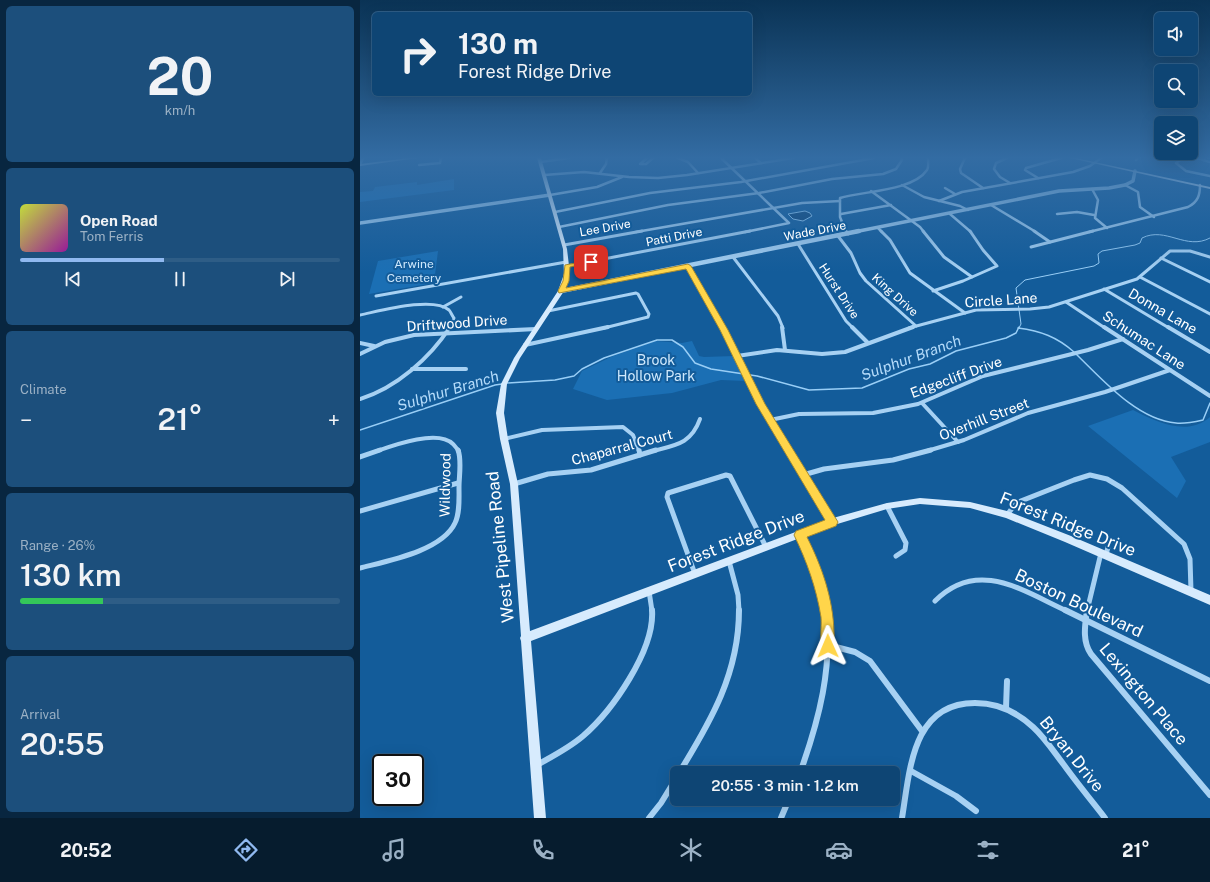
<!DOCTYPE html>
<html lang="en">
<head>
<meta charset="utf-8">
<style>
  body { margin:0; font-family:"Public Sans",sans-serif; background:#1c4f7c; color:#f1f3f6; height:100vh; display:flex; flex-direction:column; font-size:15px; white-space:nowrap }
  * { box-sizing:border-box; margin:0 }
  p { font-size:13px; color:#9bb1c5 }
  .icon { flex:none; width:22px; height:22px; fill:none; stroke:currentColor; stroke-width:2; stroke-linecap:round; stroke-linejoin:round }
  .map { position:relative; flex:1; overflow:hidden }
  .sheet { display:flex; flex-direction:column; gap:6px; padding:6px; background:#082640; width:360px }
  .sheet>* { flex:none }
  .banner { position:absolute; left:12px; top:12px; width:380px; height:84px; border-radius:6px; box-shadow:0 4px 16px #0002,0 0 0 1px #2e5d86; background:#0e4574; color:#f1f3f6; overflow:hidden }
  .buttons { position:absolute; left:794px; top:12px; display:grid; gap:8px }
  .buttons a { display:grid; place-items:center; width:44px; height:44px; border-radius:6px; background:#0e4574; box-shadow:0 4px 16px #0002,0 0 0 1px #2e5d86; font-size:20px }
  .speed { position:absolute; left:12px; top:754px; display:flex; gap:8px; font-size:20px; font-weight:700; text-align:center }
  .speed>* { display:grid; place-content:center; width:52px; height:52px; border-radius:50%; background:#0e4574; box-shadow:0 4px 16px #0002,0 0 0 1px #2e5d86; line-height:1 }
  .speed .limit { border:2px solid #111; border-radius:6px; background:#fff; color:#111 }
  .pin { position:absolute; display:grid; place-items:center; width:34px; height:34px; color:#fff; margin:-17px; border-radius:8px; box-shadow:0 2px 6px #0006 }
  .me { position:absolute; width:44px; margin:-22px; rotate:359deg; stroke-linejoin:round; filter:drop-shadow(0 0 3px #0008) }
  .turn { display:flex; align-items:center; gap:14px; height:84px; padding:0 20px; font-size:18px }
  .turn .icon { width:52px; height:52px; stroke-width:2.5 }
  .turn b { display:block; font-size:28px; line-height:34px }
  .big { font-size:30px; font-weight:600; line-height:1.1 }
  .sheet .card { flex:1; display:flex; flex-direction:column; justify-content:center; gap:6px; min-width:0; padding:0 14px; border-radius:6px; background:#1c4f7c }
  .sheet .dial { align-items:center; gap:0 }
  .dial b { font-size:52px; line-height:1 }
  .song { display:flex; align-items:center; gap:12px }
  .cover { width:48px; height:48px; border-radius:6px; background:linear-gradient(135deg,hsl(70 70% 55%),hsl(300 70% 35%)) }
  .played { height:4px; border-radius:2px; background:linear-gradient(90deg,#90b9f0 45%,#2e5d86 45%) }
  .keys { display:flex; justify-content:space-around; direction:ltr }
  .heat { display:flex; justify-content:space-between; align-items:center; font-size:22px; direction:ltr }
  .charge { height:6px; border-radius:3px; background:linear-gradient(90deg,#34c759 26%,#2e5d86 0) }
  .trip { position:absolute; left:310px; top:766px; width:230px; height:40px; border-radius:6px; background:#0e4574; box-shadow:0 4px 16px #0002,0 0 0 1px #2e5d86; font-weight:600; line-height:40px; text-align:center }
  .dock { display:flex; height:64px; justify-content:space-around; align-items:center; background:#061c2e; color:#9bb1c5 }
  .dock .icon { width:28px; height:28px }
  .dock .selected { color:#90b9f0 }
  .dock b { font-size:18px; color:#f1f3f6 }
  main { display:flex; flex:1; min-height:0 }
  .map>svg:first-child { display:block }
  .green { fill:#1b6fb4 }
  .water { fill:#0c4477; stroke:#99cef6 }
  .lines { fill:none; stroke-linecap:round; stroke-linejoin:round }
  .stream-far1 { stroke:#99cef6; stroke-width:1 }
  .stream { stroke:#99cef6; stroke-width:1.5 }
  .minor-far4 { stroke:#a7d1f3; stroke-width:2.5 }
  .minor-far3 { stroke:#a7d1f3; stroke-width:3 }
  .minor-far2 { stroke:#a7d1f3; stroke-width:4 }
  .minor-far1 { stroke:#a7d1f3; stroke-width:5 }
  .minor { stroke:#a7d1f3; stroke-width:6 }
  .tertiary-far1 { stroke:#a7d1f3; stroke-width:3.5 }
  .tertiary { stroke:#a7d1f3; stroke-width:4.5 }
  .secondary { fill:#d7ebfd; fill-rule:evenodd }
  .route { fill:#ffd54a; stroke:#a68a30 }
  .labels { text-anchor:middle; stroke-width:4; stroke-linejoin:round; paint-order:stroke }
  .far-street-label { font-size:12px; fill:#fff; stroke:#135c9a }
  .far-park-label { font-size:12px; fill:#cfe9fd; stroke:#135c9a }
  .street-label { font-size:14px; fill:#fff; stroke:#135c9a }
  .park-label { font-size:14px; fill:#cfe9fd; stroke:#135c9a }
  .water-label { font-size:15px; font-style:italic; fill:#b4dbfa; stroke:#135c9a }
  .near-street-label { font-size:17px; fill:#fff; stroke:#135c9a }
</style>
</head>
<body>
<main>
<section class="sheet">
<div class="card dial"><b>20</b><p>km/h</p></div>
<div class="card">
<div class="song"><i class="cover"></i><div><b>Open Road</b><p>Tom Ferris</p></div></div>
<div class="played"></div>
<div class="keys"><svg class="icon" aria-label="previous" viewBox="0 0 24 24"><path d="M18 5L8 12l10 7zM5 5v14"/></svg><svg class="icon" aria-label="pause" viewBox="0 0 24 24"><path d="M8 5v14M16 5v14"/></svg><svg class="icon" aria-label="next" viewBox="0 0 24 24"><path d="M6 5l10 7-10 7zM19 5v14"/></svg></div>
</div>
<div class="card"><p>Climate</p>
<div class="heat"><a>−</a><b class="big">21°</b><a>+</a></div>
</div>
<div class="card"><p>Range · 26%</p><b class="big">130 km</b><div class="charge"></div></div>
<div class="card"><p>Arrival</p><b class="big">20:55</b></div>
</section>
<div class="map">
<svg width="850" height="818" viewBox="0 0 850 818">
  <rect width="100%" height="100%" fill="#135c9a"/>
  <g class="green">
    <path d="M94,179V190L0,202V192L13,191L15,187L57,182V185Z"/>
    <path d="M78,251L74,283L9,294L18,261Z"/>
    <path d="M296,341L322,343L332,341L339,356L344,357L375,356L386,381L361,380L312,393L247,400L213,389L222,371L253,356Z"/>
    <path d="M773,410C797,422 827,437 850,417V442L811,457L826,481L817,498L728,426Z"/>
  </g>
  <path class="water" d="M445,211L450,213L452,216L443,221L433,219L428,214Z"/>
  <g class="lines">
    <path class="stream-far1" d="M659,328L661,324L656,288L665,280L734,266L739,263L738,254L742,251L775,245L780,243L782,238C806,226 826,251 850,238"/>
    <g class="stream">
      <path d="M658,328C681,331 697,337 714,352"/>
      <path d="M716,354C742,379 777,420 816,423C825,424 834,422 843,420L850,403"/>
      <path d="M146,383L195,380L214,376L222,369L244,358L297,340H312L323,347L335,363L351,369L397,376L449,390L502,388L549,369L570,364L596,351L646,338L656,333L659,327"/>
      <path d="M0,430L135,385L142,384"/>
    </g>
    <g class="minor-far4">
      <path d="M287,158L280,164H286L293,158"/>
      <path d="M318,158L328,162L338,173"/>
      <path d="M361,158L429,223L385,232"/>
      <path d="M395,158L401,163"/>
      <path d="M605,158L600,169L601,173L623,188"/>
      <path d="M647,158L636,163L634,169L640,177L650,183"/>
      <path d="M823,158L816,163L826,171L850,176"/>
      <path d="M837,158L850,162"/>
      <path d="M776,160L778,158"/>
      <path d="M180,162L209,158"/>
      <path d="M0,165L3,158"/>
      <path d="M59,165L80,163L81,158"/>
      <path d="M240,173L246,164L247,158"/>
      <path d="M184,175L224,172L269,177L298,178L327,175L433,158"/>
      <path d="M678,178L665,170L666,168L701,158"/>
      <path d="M542,185L564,197L600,206L608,210"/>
      <path d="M765,185L778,192L780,207L794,217"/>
      <path d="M585,188L595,194"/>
      <path d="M732,189L738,200L735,218L747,228"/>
      <path d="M511,191L560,227L564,232"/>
      <path d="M190,195L237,187L262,177"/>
      <path d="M579,201L602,192L713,172L730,166L741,158"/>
      <path d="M631,205L676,232"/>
      <path d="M195,212L290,193L381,182L514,158"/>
      <path d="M481,214L531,205"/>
      <path d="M590,214L611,232"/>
      <path d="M697,214L717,212L734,215"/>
      <path d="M199,227L308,205L399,193L472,179L523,174L536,169L542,160L541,158"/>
      <path d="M518,228L522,232"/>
      <path d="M276,232L442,203L480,201"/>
      <path d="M486,232L480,217V198C503,191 553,191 567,170C569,167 568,162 568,158"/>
      <path d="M729,232L828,207C838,202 840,195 840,185"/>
    </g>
    <g class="minor-far3">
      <path d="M486,231L488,234"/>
      <path d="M521,231L530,240L550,273L605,313"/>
      <path d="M563,231L584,257L612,277"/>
      <path d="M674,231L690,242"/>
      <path d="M478,236L491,253L500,273L506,281L556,326"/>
      <path d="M438,244L486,321L493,328"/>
      <path d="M204,245L282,231"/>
      <path d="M671,247L733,231"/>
      <path d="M373,257L418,316L423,328"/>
      <path d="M801,258L850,282"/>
      <path d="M207,266L390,231"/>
      <path d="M328,266L363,328"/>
      <path d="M780,277L850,314"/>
      <path d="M744,289L809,328"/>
      <path d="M573,291L603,281L637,266L623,250L610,231"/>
      <path d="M16,296L206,262"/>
      <path d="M706,302L745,328"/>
      <path d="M83,307L101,297"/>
      <path d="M188,311L276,293L278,294L289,314L288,317L244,328"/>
      <path d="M0,315C20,311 73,296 89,310C91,312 92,316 94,318L90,328"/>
      <path d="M549,328L616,310L670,309L689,307L777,279L810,251H830L850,257"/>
    </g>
    <g class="minor-far2">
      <path d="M362,327L400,404L429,451"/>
      <path d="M422,327L425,350"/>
      <path d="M492,327L508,343"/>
      <path d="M744,327L850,396"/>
      <path d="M808,327L850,352"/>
      <path d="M0,343L14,346"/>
      <path d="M165,345L248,327"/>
      <path d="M0,354L25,342L54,335L176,329"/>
      <path d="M377,356L417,350L462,354L485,352L553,327"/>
      <path d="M52,369H106"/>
      <path d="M0,399C36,388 70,358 90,327"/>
      <path d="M562,403L598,442"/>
      <path d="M410,420L439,414L513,413L558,404L623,376L728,350L763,339"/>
      <path d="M144,439L182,430L263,427L273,435L279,451"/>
      <path d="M17,451C34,445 78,429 93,444C95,446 97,449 99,451"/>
      <path d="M293,451C316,445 331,444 340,419"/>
      <path d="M567,451L604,440L668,413L745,392L810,370"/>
    </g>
    <g class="minor-far1">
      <path d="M279,450L280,455"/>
      <path d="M429,450L473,522"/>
      <path d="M0,457L20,450"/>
      <path d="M443,475L464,469L533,460L571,450"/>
      <path d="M154,484L188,474L231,470L296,450"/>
      <path d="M527,506L546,543L545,550L536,556"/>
      <path d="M0,511L98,483"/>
      <path d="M647,515L656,503L714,480L730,475L747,479L762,488L824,544L830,559L831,591"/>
      <path d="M440,535L459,576L466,611"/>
      <path d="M746,555L748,547"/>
      <path d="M369,561L378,595L379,611"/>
      <path d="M0,568C27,561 82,551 95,523C100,513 99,498 99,487C99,476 102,460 98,450"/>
      <path d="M335,574L307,497L308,493L366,475L370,476L406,547"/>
      <path d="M289,591L292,611"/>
      <path d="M575,601C618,558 663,591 707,611"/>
      <path d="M727,611L741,553"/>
    </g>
    <g class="minor">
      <path d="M705,610L850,681"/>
      <path d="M727,610C725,625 722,641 731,654L850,795"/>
      <path d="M468,645L495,652L510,661L562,731"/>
      <path d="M646,708L647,681"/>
      <path d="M177,765C193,756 209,748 223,736C252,711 295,650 292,610"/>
      <path d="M551,771L596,796L616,811"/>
      <path d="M319,773C351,721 379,673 379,610"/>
      <path d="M440,773C459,720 473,667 466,610"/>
      <path d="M289,818L301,803L317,777"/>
      <path d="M421,818L429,799"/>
      <path d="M542,818C550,770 552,703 615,703C637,703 657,712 673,727C685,738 694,752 704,765C717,783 731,800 745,818"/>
    </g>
    <g class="tertiary-far1">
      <path d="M0,223L190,195"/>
      <path d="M494,232L699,191L749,188L765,185L773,181L775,171"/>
    </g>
    <path class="tertiary" d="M201,291L499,231"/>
    <g class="secondary">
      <path d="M49,158H58L0,166V164Z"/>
      <path d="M177,158H181L207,249L210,274L204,291L160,358L147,384L144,413L148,439L158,484L170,631L473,518L527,503L560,498L610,502L647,511L711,536L850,595V605L705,542L646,518L610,508L560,504L527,509L474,525L171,641L186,818H174L161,641L160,638L161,636L150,484L140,439L136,413L141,384L154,358L198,291L204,274L203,249Z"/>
      <path d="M710,158H716L850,187V189Z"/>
      <path d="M847,158H850V159H848Z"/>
    </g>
  </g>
  <linearGradient id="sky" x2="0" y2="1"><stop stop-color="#0a3355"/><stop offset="0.58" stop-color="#336ca3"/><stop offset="1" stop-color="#336ca3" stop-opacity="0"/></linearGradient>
  <rect width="850" height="272" fill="url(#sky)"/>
  <path class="route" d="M231,260L234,262L233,263L210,267L209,281L206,288L328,264L331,266L368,330L405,404L478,522L476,526L447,537C462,567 473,598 474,632C474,638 475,644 473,650L468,652L463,650C459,640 462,628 461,617C456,587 447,562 434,535L436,531L465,520L396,404L360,330L326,269L199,293L198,291L203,281L205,265Z"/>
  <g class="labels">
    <g class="far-street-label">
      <text transform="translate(245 228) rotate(-10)" y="4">Lee Drive</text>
      <text transform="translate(455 231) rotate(-11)" y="4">Wade Drive</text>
      <text transform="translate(314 237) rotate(-11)" y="4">Patti Drive</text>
      <text transform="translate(479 291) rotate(57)" y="4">Hurst Drive</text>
      <text transform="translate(535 295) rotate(42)" y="4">King Drive</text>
    </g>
    <g class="far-park-label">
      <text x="54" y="268">Arwine<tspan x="54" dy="14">Cemetery</tspan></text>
    </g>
    <g class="street-label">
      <text transform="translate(641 300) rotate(-4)" y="5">Circle Lane</text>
      <text transform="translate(803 311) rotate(30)" y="5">Donna Lane</text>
      <text transform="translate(97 323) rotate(-4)" y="5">Driftwood Drive</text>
      <text transform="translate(784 340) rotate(33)" y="5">Schumac Lane</text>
      <text transform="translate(596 377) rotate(-20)" y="5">Edgecliff Drive</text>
      <text transform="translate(624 419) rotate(-21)" y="5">Overhill Street</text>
      <text transform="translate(262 447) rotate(-15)" y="5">Chaparral Court</text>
      <text transform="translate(85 485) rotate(-89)" y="5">Wildwood</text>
    </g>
    <g class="park-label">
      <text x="296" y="365">Brook<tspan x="296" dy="16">Hollow Park</tspan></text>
    </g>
    <g class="water-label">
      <text transform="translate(551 358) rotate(-20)" y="5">Sulphur Branch</text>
      <text transform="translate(88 391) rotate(-17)" y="5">Sulphur Branch</text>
    </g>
    <g class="near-street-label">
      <text transform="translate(708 524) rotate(22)" y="6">Forest Ridge Drive</text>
      <text transform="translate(376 541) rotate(-21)" y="6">Forest Ridge Drive</text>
      <text transform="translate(140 547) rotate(-96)" y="6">West Pipeline Road</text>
      <text transform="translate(719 603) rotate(25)" y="6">Boston Boulevard</text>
      <text transform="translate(784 694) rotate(50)" y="6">Lexington Place</text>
      <text transform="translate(712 754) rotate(51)" y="6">Bryan Drive</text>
    </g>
  </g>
</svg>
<div class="buttons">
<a><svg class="icon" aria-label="sound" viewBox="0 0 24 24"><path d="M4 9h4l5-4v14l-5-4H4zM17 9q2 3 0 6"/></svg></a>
<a><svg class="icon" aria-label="search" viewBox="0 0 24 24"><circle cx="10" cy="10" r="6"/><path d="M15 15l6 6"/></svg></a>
<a><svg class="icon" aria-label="layers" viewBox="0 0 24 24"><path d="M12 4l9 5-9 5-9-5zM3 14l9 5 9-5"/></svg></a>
</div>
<div class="speed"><div class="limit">30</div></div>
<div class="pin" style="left:231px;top:262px;background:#d93025"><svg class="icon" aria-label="arrive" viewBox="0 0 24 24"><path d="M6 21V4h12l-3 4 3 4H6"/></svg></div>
<svg class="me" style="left:468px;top:646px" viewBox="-20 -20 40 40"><path d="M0-17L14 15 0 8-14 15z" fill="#ffd54a" stroke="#fff" stroke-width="4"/></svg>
<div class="trip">20:55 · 3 min · 1.2 km</div>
<div class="banner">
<div class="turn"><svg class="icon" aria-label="right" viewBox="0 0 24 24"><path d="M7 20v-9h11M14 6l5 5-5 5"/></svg><div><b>130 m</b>Forest Ridge Drive</div></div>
</div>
</div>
</main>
<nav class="dock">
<b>20:52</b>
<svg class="icon selected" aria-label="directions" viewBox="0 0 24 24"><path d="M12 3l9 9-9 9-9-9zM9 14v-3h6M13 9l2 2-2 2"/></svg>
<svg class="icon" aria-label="music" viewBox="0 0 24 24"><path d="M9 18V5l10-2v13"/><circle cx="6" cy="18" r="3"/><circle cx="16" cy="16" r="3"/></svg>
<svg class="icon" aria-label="phone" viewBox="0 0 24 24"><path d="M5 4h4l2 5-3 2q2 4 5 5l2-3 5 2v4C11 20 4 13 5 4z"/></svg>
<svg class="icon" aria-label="climate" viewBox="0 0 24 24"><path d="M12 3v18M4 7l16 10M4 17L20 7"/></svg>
<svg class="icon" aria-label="car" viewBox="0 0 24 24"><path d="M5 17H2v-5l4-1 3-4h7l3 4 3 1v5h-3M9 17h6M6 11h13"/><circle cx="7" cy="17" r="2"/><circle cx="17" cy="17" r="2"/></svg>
<svg class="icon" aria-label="filters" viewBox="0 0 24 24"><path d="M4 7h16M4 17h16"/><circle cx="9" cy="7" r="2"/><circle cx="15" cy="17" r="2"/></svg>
<b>21°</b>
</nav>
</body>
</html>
